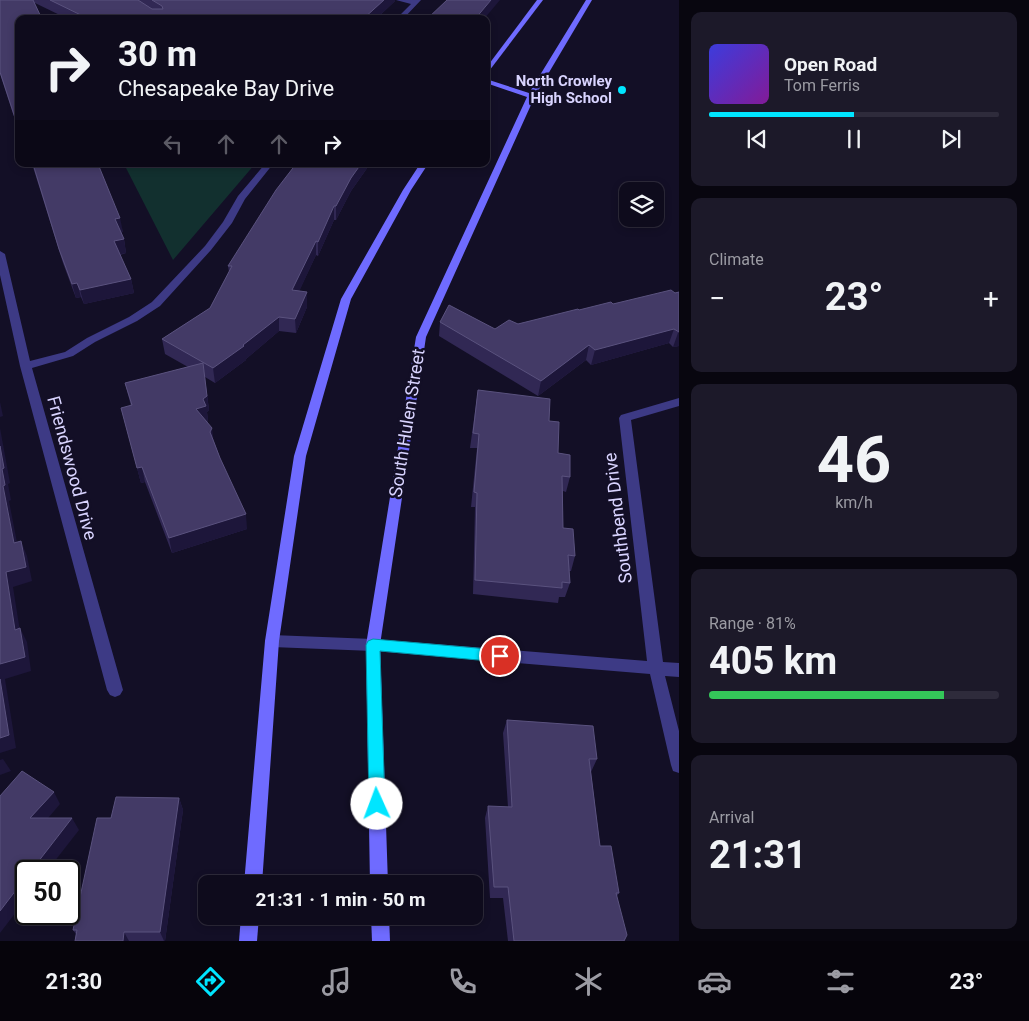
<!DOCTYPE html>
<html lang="en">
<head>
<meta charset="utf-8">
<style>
  body { margin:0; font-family:Roboto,sans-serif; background:#1c1929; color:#f1f3f6; height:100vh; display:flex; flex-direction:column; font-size:19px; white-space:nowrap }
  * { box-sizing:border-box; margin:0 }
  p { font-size:16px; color:#9b9ba3 }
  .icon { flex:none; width:28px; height:28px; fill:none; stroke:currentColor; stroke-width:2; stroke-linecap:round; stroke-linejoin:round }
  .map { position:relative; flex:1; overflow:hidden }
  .drawer { display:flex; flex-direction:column; gap:12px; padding:12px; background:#08060f; width:350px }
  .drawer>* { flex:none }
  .top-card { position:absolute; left:15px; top:15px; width:475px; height:152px; border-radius:10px; box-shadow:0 2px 8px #0003,0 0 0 1px #2e2b3b; background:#0e0b1c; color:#f1f3f6; overflow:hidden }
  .buttons { position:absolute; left:619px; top:182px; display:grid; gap:10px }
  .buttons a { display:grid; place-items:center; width:45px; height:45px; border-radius:10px; background:#0e0b1c; box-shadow:0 2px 8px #0003,0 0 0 1px #2e2b3b; font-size:25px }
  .speed { position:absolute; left:15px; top:860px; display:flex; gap:10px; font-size:25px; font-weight:700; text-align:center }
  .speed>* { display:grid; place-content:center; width:65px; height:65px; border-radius:50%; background:#0e0b1c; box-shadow:0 2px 8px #0003,0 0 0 1px #2e2b3b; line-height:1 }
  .speed .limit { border:2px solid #111; border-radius:8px; background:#fff; color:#111 }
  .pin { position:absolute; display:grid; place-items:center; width:42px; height:42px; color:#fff; margin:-21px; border:2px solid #fff; border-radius:50%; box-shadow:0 1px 5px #0007 }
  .me { position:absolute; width:55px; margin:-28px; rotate:358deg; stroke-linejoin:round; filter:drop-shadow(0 0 4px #0008) }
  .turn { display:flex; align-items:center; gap:18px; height:105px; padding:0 20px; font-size:22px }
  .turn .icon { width:65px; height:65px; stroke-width:2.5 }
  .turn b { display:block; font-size:35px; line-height:42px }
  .lanes { display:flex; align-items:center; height:48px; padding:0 20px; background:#0003; justify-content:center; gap:25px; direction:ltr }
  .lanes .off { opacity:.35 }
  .big { font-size:38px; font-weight:700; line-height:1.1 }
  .drawer .tile { flex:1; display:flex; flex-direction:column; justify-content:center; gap:8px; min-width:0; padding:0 18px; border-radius:10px; background:#1c1929 }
  .drawer .dial { align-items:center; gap:0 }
  .dial b { font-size:65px; line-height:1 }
  .song { display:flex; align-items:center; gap:15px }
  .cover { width:60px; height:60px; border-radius:8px; background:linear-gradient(135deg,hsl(240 70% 55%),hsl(290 70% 35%)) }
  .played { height:5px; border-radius:2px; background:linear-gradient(90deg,#00e5ff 50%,#2e2b3b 50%) }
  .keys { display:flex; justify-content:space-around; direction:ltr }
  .heat { display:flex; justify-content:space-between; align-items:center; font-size:28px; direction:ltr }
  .charge { height:8px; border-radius:4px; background:linear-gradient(90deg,#34c759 81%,#2e2b3b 0) }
  .trip { position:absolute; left:198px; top:875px; width:285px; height:50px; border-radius:10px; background:#0e0b1c; box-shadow:0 2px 8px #0003,0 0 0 1px #2e2b3b; font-weight:700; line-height:50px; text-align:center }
  .menu { display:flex; height:80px; justify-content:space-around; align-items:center; background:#06040b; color:#9b9ba3 }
  .menu .icon { width:35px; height:35px }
  .menu .active { color:#00e5ff }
  .menu b { font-size:22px; color:#f1f3f6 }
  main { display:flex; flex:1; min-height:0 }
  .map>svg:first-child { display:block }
  .green { fill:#12302f }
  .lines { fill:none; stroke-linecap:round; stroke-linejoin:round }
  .minor { fill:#3d3a85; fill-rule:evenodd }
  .secondary { fill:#6f6bff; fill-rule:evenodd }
  .wall { fill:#312854 }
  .shaded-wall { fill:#1d163a }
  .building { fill:#433a66; stroke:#5a527e }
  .route { fill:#00e5ff; stroke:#0095a6 }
  .poi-dot { fill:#00e5ff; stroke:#130f26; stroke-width:2 }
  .labels { text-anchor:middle; stroke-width:5; stroke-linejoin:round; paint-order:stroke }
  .far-poi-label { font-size:15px; font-weight:bold; fill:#d9d4ff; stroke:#130f26; text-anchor:end }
  .street-label { font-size:18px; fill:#d9d4ff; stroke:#130f26 }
</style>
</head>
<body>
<main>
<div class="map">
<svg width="679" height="941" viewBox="0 0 679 941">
  <rect width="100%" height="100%" fill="#130f26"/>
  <path class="green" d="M124,164H255L173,260Z"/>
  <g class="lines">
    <g class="minor">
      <path d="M396,0H421L403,19H396L411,4Z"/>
      <path d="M265,164H273L245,199L232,223L211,250L160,306L137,321L95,342L73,356L32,368L123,690L120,695L115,697L110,695L107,690L20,366L0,275V251L5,254L30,361L65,352L87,338L129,317L152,302L205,246L223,222L238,196Z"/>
      <path d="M679,398V406L631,420L663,662L679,663V677L665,676L679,731V773L673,771L671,765L650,674L373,651L272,647L267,645L265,641L267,637L272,635L373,639L647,661L619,418L621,415Z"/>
    </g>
    <g class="secondary">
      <path d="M537,0H543L486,75V68Z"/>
      <path d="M586,0H592L535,96L426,337L380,645L388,884H370L366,645L416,337L527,97L486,83V79L529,93Z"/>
      <path d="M420,164H428L411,190L351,299L306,456L279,641L262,884H244L265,641L294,456L341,299L403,190Z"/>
      <path d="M241,916H259L257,941H239Z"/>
      <path d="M371,916H389L390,941H372Z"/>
    </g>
  </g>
  <g class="wall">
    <path d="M0,0H395V1L376,19H68L35,3L19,19V132L0,74Z"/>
    <path d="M32,164H98L123,232H121L124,239L126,253L120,255L131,279L134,293L84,304L81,297L76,298L63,263Z"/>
    <path d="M296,164H370L351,191L336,220H334L318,256L316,255L299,291L307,307L296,333L279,331L246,359V360L215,383L205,377L209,410L207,412L208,421L207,422L220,458L247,529L172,553L145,482L141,483L121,408L131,406L125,383L188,367L165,354L162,339L210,308L229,272L228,266Z"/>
    <path d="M679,292V346L673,347L669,343L591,365L586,360L538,396L439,336L440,322L495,329L579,310Z"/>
    <path d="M478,390L549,421L558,453L570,477L566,492L563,491V528L575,556L571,571H569L570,583L565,597H559L558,603L473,594L475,507H471L477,448H470Z"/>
    <path d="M507,720L597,759L591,772L600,846L619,893L617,896L624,941H508L503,898H490L485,818L488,806L508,807L503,733Z"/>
    <path d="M179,798L183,810L165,941H75L76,934L73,930L111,818Z"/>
  </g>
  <g class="shaded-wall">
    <path d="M384,0H395V1L376,19H363Z"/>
    <path d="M491,0H500L484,19H475Z"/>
    <path d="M361,164H370L351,191L336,220V206L351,178Z"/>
    <path d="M334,206V220L318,256V242Z"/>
    <path d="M120,218L123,232L118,233L115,219Z"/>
    <path d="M124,239L126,253L117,255L114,241Z"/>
    <path d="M316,241V255L293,305L292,290Z"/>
    <path d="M131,279L134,293L84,304L80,290Z"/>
    <path d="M77,283L81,297L76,298L72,284Z"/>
    <path d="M307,292V307L296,333L295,319Z"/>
    <path d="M279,317V331L246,359V360L215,383L213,368Z"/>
    <path d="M674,329L669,343L591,365L595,350Z"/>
    <path d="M679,332V346L673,347L678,333Z"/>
    <path d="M589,345L586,360L538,396L541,381Z"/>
    <path d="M203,363L209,410L207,412L208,421L199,424L196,409L203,399Z"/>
    <path d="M0,402L3,416L0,417Z"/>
    <path d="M0,428L10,483L8,484L11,500L9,501L20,558L14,543L3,486L2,469L0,446Z"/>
    <path d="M212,428L214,443L210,432Z"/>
    <path d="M142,467L145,482L141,483L137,468Z"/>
    <path d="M246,514L247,529L172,553L169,538Z"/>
    <path d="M21,541L27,556L32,581L13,587L22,644L15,630L6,572Z"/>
    <path d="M20,628L27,642L31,671L5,679L16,748L0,753V664Z"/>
    <path d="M3,759L11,771L0,775V760Z"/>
    <path d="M54,792L60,804L38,830L30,818Z"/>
    <path d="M179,798L183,810L165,941H164L160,932Z"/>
    <path d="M72,818L79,830L47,871H31Z"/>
    <path d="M26,877V899L0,933V911Z"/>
    <path d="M124,932L129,941H123Z"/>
  </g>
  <g class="building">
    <path d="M0,0H33L42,19H19V130L0,72Z"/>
    <path d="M50,0H138L152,9H163L162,6L152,0H384L363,19H89Z"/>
    <path d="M447,0H491L475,19H427Z"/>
    <path d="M33,164H98L120,218L115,219L124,239L114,241L131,279L80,290L77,283L72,284L59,249Z"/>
    <path d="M296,164H361L351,178L336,206H334L318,242L316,241L292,290L307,292L295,319L279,317L243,345L244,346L213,368L162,339L210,308L232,266H228L276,190Z"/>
    <path d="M671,290L675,293L679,292V332L674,329L595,350L589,345L541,381L440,322L449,305L495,329L509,320L518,324L578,309L579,310L611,302L613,304Z"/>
    <path d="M203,363L207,396L203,399L206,406L196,409L212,428L210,432L220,458L246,514L169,538L142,467L137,468L121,408L132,405L125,383Z"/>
    <path d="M478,390L550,399L549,421L559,422L558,453L570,455V477L562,476L563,528L573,529L575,556L568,555L570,583L562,582V588L475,580L477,493L474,492L479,434L473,433Z"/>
    <path d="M0,446L4,468L2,469L5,485L3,486L14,543L21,541L26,567L6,572L15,630L20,628L25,657L0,664Z"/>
    <path d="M0,679L9,735L0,738Z"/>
    <path d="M507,720L593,726L597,759H589L600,846H611L619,893H616L627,935L624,941H514L508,887H494L488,806L512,807Z"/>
    <path d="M22,771L54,792L30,818H72L31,871H26V877L0,911V796Z"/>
    <path d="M116,797L179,798L160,932H124L123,941H75L77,930H73L97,818H111Z"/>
  </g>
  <path class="route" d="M373,639L500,650L505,652L507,656L505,660L500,662L380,651L385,804L382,810L377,812L372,810L369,804L366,645L368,641Z"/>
  <circle class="poi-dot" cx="622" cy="90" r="5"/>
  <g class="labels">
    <g class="far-poi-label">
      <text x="612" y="86">North Crowley<tspan x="612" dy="17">High School</tspan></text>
    </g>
    <g class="street-label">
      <text transform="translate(407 423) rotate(-81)" y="6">South Hulen Street</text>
      <text transform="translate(72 468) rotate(75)" y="6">Friendswood Drive</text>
      <text transform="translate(618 518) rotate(-97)" y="6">Southbend Drive</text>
    </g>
  </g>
</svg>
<div class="buttons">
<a><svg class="icon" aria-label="layers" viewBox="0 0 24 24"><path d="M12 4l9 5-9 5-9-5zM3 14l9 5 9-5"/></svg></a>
</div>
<div class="speed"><div class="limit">50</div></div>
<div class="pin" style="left:500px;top:656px;background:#d93025"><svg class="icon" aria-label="arrive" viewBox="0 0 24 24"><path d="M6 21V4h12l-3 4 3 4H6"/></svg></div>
<svg class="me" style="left:377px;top:804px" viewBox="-20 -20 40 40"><circle r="19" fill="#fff"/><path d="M0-13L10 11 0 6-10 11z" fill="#00e5ff"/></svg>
<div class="trip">21:31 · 1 min · 50 m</div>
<div class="top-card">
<div class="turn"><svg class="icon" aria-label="right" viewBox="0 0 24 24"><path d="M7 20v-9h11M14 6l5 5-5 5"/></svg><div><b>30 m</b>Chesapeake Bay Drive</div></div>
<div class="lanes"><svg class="icon off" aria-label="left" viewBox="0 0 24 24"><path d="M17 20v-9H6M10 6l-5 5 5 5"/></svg><svg class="icon off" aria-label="ahead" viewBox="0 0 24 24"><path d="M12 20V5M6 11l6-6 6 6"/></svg><svg class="icon off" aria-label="ahead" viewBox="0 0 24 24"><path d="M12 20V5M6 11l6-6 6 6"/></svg><svg class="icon" aria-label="right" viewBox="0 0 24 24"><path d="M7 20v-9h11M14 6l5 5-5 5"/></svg></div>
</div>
</div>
<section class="drawer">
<div class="tile">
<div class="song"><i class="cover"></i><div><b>Open Road</b><p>Tom Ferris</p></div></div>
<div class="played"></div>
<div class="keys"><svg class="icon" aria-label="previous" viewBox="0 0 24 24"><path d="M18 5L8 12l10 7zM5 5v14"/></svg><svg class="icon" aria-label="pause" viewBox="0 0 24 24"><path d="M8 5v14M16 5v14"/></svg><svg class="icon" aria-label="next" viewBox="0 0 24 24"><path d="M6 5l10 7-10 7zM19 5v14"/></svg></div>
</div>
<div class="tile"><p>Climate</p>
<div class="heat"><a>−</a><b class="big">23°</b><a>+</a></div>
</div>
<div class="tile dial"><b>46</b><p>km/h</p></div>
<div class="tile"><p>Range · 81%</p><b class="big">405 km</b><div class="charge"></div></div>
<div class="tile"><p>Arrival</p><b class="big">21:31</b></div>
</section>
</main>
<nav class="menu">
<b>21:30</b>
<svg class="icon active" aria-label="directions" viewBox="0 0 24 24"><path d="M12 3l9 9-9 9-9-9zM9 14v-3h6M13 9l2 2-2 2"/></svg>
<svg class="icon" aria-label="music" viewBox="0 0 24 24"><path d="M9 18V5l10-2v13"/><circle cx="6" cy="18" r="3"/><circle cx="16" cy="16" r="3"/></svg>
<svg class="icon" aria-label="phone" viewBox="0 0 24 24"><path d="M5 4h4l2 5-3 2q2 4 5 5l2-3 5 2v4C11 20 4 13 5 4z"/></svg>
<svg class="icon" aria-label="climate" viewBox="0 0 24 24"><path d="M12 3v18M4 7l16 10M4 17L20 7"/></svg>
<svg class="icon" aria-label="car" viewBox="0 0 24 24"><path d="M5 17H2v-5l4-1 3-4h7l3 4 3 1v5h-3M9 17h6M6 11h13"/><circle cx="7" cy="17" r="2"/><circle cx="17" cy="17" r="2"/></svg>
<svg class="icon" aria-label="filters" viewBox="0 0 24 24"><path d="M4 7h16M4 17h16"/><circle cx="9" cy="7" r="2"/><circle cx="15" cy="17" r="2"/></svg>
<b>23°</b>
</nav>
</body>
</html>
